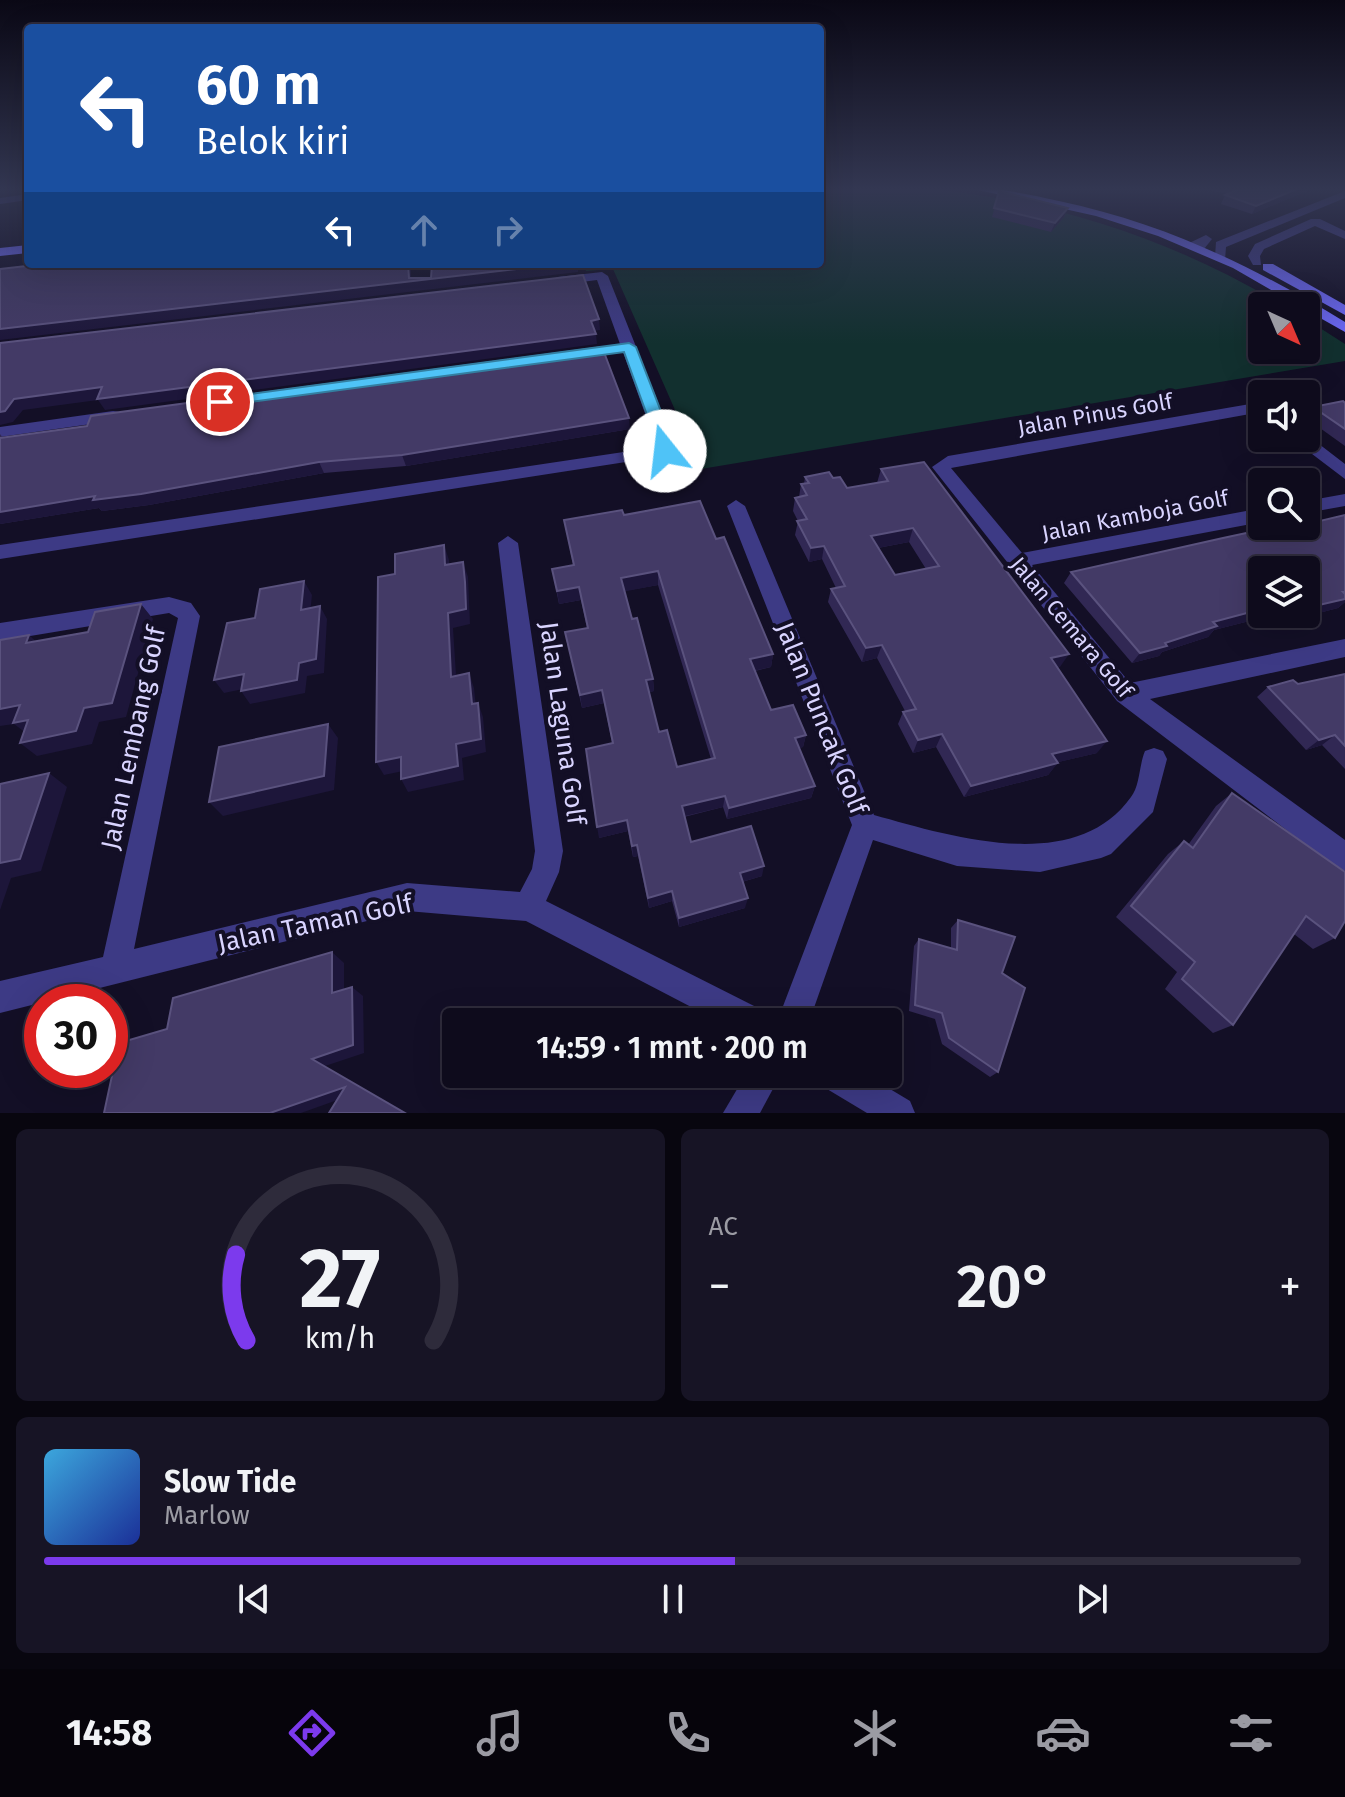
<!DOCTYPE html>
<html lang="id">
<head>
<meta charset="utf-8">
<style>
  body { margin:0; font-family:"Fira Sans",sans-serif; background:#171425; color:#f1f3f6; height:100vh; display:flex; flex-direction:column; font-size:30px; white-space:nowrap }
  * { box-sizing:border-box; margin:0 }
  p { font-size:26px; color:#9b9ba3 }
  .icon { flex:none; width:44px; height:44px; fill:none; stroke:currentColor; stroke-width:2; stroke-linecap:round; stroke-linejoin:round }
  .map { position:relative; height:1113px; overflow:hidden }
  .details { display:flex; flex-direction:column; gap:16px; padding:16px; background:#08060f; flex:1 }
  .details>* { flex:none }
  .top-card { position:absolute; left:24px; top:24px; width:800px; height:244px; border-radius:8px; box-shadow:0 8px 32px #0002,0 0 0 2px #2e2b3b; background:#1a4fa0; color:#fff; overflow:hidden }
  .needle { width:52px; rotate:136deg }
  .buttons { position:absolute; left:1248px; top:292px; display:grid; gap:16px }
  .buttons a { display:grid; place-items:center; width:72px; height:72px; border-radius:8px; background:#0e0b1c; box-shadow:0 8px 32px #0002,0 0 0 2px #2e2b3b; font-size:40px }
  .speed { position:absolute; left:24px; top:984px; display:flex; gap:16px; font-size:40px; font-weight:700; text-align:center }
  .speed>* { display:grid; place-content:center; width:104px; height:104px; border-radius:50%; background:#0e0b1c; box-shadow:0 8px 32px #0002,0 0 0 2px #2e2b3b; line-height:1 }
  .speed .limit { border:12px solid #d22; background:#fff; color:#111 }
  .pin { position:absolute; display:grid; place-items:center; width:68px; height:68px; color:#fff; margin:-34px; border:4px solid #fff; border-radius:50%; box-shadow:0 2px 8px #0007 }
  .me { position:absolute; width:88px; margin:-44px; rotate:344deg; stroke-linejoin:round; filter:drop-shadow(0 0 6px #0008) }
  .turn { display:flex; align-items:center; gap:28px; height:168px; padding:0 40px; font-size:36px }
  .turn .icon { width:104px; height:104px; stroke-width:2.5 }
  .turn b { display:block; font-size:56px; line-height:68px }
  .lanes { display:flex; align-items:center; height:76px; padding:0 40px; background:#0003; justify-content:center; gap:40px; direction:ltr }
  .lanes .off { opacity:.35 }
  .big { font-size:60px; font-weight:600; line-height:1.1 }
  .details .tile { flex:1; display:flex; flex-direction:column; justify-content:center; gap:12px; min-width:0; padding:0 28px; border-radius:12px; background:#171425 }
  .details .dial { align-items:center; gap:0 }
  .dial svg { height:208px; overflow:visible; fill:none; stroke:#2e2b3b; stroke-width:7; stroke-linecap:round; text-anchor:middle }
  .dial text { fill:#f1f3f6; stroke:none }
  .song { display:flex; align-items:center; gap:24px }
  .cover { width:96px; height:96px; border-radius:12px; background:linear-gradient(135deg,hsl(200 70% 55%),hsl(230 70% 35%)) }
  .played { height:8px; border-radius:4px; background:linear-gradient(90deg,#7c3aed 55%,#2e2b3b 55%) }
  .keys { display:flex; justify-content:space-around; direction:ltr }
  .heat { display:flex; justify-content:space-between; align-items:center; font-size:44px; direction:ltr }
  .details .tiles { flex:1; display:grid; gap:16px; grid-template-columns:1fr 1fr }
  .tile:last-child { grid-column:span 2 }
  .trip { position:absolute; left:442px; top:1008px; width:460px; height:80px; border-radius:8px; background:#0e0b1c; box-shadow:0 8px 32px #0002,0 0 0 2px #2e2b3b; font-weight:600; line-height:80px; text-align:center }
  .tabs { display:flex; height:128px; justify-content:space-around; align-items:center; background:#06040b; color:#9b9ba3 }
  .tabs .icon { width:56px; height:56px }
  .tabs .current { color:#7c3aed }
  .tabs b { font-size:36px; color:#f1f3f6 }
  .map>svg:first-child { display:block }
  .green { fill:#12302f }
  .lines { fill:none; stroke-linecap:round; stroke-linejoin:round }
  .street { fill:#3d3a85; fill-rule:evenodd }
  .secondary { fill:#6f6bff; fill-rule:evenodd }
  .wall { fill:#312854; fill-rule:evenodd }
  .shaded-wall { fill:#1d163a }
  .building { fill:#433a66; stroke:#5a527e; stroke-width:2; fill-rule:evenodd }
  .route { fill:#4fc3f7; stroke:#337fa1; stroke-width:2 }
  .labels { text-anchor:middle; stroke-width:8; stroke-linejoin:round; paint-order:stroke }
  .street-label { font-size:22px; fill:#d9d4ff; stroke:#130f26 }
  .near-street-label { font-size:26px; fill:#d9d4ff; stroke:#130f26 }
</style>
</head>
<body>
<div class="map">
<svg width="1345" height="1113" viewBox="0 0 1345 1113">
  <rect width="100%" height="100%" fill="#130f26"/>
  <path class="green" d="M820,188C860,188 902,185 941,190C1065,204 1177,242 1284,306H1262V350H1306V319L1345,344V361L701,469L613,269L586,271L584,264H820Z"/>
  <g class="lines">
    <g class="street">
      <path d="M1345,191V198L1226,247L1225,260L1215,257L1216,242Z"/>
      <path d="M28,194V200L0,204V198Z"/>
      <path d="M1311,219H1320L1345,231V239L1315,226L1264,249L1260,256L1261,265H1253L1248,256L1255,244Z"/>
      <path d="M1206,235L1212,239L1204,249L1185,245Z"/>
      <path d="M602,272L608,276L675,445L671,455L0,559V545L657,447L623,352L577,358L570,354L577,350L620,344L597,280L558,285L551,281L558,277Z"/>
      <path d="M1250,404L1262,407V417L1250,414L951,468L1022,553L1262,508V522L1032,565L1130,683L1345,639V657L1150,699L1345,840V871L1335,867L1117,701L932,467L948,456Z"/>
      <path d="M113,411L119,412V420L0,437V427Z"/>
      <path d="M1306,434L1345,464V479L1291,438H1306Z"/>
      <path d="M1345,494V506L1306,513V501Z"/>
      <path d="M736,500L745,506L874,815C950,836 1075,876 1131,797C1140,786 1139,765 1145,751L1154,748L1163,751L1167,759L1153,812L1111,854L1101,858L1040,872L957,866L873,840L809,1022H777L852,825L727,506Z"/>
      <path d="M508,536L518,543L563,851L559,872L546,901L764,1011L769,1022H720L526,921L407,911L0,1013V981L103,957L178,618L169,613L0,641V623L169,597L191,603L200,616L134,949L407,883L520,892L532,869L535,851L498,543Z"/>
      <path d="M746,1074H781L760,1113H723Z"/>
      <path d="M818,1074H865L910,1101L915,1113H867L822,1086Z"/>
    </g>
    <g class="secondary">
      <path d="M969,188C1000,188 1029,194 1059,201C1167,224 1252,266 1345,322V332L1306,310V306H1299L1233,268L1158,236L1096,216Z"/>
      <path d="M28,245V253L0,256V248Z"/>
      <path d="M1263,264H1273L1345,305V315L1263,270Z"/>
    </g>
  </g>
  <g class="wall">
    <path d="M1196,188H1314L1252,214L1221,204L1225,195L1229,194Z"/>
    <path d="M999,191L1068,208L1064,217L1051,232L992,217Z"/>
    <path d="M1345,403V446L1306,418L1313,407Z"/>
    <path d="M630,429L406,466L324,473L149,505L102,511L99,508L0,524V434L3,438Z"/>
    <path d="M881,469L1060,667H1058L1097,753L1058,762L1048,775L964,797L936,747L913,753L898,724L903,712L905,711L877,658L862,662L828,602L831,589L836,588L822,559L809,562L795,535L798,521L793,511L795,498L799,497L801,484H804L805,477L847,488L877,483ZM909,542L926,569L895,575L878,548Z"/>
    <path d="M624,515L716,539L773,654L771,667L755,671L771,710L806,735L803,747L799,748L815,786L811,798L727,819L723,807L684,817L691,842L762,876L742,882L745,908L679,927L672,901L649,908L638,856L633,857L628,831L599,838L612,743L604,703L582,708L565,632L587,628L581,600L559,604L552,569L573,565L564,520ZM658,585L711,759L677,767L659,732L649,692L654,691L653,679L632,619L624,591Z"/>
    <path d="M1345,515V602L1338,608L1292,620L1286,614H1306V570H1262V614H1277L1214,630L1208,637L1162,652L1159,656L1132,663L1064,583L1071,572L1223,538L1279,526H1306V520L1317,518L1320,521Z"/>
    <path d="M1345,674V769L1322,745L1306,750L1257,697L1268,687L1298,684Z"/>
    <path d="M1232,793L1335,938L1313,949L1294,934L1233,1025L1213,1033L1165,989L1177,972L1116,917L1168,854L1184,841L1188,845L1216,806Z"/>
    <path d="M958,920L1002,973L998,1072L990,1077L942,1044L935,1019L909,1011L914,946L919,939L951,948V928Z"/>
  </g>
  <g class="shaded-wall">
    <path d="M1299,188H1314L1252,214L1256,206Z"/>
    <path d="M1068,208L1064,217L1051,232L1055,223Z"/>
    <path d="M408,264H411V281L560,264H578V272L0,340V329L409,278Z"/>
    <path d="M599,319L600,330L592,331L591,321Z"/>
    <path d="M596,334L597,344L105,410L98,400L23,410L13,422L0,425V412L14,399L102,387Z"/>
    <path d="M629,418L630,429L406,466L402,455Z"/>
    <path d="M319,462L324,473L149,505L102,511L99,508L0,524V512L95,496Z"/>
    <path d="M913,528L909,542L867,550L871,536Z"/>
    <path d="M444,545L449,560L450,580L445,565Z"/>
    <path d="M824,546L822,559L809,562L811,548Z"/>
    <path d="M463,562L468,577L470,624L453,628L457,691L451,677L448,613Z"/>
    <path d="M658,571V585L622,592L621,578Z"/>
    <path d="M304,581L312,595L309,623L301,610Z"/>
    <path d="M579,587L581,600L559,604L557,591Z"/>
    <path d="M1343,592H1345V602L1338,608L1292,620L1298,614H1306V608Z"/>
    <path d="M141,604L153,619L126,717L99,722L92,744L37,756L20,743L84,708Z"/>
    <path d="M320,606L327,619L324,673L307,676L305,693L250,704L241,691L299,663Z"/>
    <path d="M1262,609V614H1277L1214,630L1208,637L1162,652L1159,656L1132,663L1140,653L1165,643L1213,622Z"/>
    <path d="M29,635L44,649L26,643Z"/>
    <path d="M882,645L877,658L862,662L866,648Z"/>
    <path d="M773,654L771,667L749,672L750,659Z"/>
    <path d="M1069,654L1060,667L1043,671L1051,658Z"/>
    <path d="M469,673L474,688L477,718L472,704Z"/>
    <path d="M244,674L253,687L224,693L214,680Z"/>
    <path d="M653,679L654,691L646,693V680Z"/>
    <path d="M602,690L604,703L582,708L580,695Z"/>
    <path d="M478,703L483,717L486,752L462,758L464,780L408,792L401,779L456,744Z"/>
    <path d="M20,705L36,719L30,736L14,724L0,726V709Z"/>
    <path d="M328,724L338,738L334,790L223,816L209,802Z"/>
    <path d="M942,734L936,747L913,753L918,740Z"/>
    <path d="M806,735L803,747L792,750L795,738Z"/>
    <path d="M1335,735L1322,745L1306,750L1319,740Z"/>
    <path d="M1107,741L1097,753L1042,766L1052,754Z"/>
    <path d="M401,757L408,770L384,775L376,762Z"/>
    <path d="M1058,763L1048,775L964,797L971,786Z"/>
    <path d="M49,773L67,787L41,871L11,878L0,910V863Z"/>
    <path d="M815,786L811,798L727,819L729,808Z"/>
    <path d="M725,796L723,807L681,817L682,806Z"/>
    <path d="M627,820L628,831L599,838L597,827Z"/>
    <path d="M637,845L638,856L633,857L632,846Z"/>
    <path d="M764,866L762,876L738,883L740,873Z"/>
    <path d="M672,891V901L649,908L648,898Z"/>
    <path d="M748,898L745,908L679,927V918Z"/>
    <path d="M332,952L344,963V1002L332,993Z"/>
    <path d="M352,987L363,996L364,1053L325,1066L312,1059Z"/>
    <path d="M345,1087L357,1093L301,1113H270Z"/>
  </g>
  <g class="building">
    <path d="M1242,188H1299L1256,206L1225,195Z"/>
    <path d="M999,191L1068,208L1055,223L994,208Z"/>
    <path d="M44,264H408L409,278H431L432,264H560L0,329V269Z"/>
    <path d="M583,275L599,319L591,321L596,334L97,399L102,387L14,399L5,411L0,412V343Z"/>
    <path d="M602,347L629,418L402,455L319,462L141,494L93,500L95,496L0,512V438L87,426L91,416Z"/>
    <path d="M1343,401L1345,403V429L1313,407Z"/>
    <path d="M924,462L1069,654L1051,658L1107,741L1052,754L1058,763L971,786L942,734L918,740L903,712L916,709L882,645L866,648L831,589L845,586L824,546L811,548L797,521L807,519L795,498L807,495L801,484L809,483L805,477L829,472L833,478L840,477L847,488L888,481L881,469ZM913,528L939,566L895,575L871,536Z"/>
    <path d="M700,501L716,539L724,537L773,654L750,659L771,710L793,705L806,735L795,738L815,786L729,808L725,796L682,806L691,842L751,826L764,866L740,873L748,898L679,918L672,891L648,898L637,845L632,846L627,820L597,827L586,749L613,743L602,690L580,695L565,632L588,628L579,587L557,591L552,569L574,565L564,520L622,510L624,515ZM658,571L715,758L677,767L667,730L659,732L646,680L653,679L637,618L632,619L621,578Z"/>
    <path d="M1345,515V592H1343L1345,594V599L1306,608V570H1262V609L1213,622L1217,626L1165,643L1167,646L1140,653L1071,572L1223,538L1279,526H1306V520L1317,518L1320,521Z"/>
    <path d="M444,545L445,565L463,562L465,582L466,609L448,613L451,677L469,673L472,704L478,703L481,739L456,744L458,766L401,779V757L376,762L378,577L395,574V554Z"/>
    <path d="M304,581L301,610L320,606L316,659L299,663L297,680L241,691L244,674L214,680L227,623L255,618L260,589Z"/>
    <path d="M141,604L112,703L84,708L76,731L20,743L28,720L13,723L20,705L0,709V640L29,635L26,643L88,632L95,612Z"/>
    <path d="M1345,674V746L1335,735L1319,740L1268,687L1293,680L1298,684Z"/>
    <path d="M328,724L324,776L209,802L219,747Z"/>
    <path d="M49,773L20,859L0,863V784Z"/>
    <path d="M1232,793L1345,872V921L1335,938L1306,916L1233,1025L1182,979L1195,962L1131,906L1184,841L1193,848Z"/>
    <path d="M958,920L1015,937L1002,973L1025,988L998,1072L949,1038L942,1013L915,1005L919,939L957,950Z"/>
    <path d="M332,952V993L352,987L353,1045L312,1059L405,1113H329L345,1087L270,1113H104L119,1043L167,1029L173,998Z"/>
  </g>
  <linearGradient id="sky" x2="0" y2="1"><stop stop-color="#0a0815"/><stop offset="0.55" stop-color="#333752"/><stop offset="1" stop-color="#333752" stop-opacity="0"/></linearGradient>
  <rect width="1345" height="344" fill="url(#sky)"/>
  <path class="route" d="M629,343L636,347L674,445L670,455L665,456L657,451L658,445L624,352L220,406L213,402L220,398Z"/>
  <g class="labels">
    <g class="street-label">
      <text transform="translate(1095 414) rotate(-10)" y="8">Jalan Pinus Golf</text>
      <text transform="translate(1135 515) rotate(-11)" y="8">Jalan Kamboja Golf</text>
      <text transform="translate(1072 627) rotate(50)" y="8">Jalan Cemara Golf</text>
    </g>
    <g class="near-street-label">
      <text transform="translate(822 718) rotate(68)" y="9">Jalan Puncak Golf</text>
      <text transform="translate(563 723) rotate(82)" y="9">Jalan Laguna Golf</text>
      <text transform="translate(133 738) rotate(-78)" y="9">Jalan Lembang Golf</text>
      <text transform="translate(315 923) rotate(-12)" y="9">Jalan Taman Golf</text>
    </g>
  </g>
</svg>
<div class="buttons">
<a><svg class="needle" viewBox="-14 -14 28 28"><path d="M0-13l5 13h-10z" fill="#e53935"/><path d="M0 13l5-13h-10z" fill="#9b9ba3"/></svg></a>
<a><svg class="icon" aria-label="sound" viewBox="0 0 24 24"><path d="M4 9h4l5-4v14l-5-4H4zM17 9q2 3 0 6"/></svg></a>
<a><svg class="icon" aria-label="search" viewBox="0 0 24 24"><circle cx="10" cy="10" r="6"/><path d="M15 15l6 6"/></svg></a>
<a><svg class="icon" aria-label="layers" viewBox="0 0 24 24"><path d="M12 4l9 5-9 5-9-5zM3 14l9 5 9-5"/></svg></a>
</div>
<div class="speed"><div class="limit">30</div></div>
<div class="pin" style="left:220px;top:402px;background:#d93025"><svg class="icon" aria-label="arrive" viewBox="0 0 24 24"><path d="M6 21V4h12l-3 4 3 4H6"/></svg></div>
<svg class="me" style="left:665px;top:451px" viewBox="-20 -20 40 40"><circle r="19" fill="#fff"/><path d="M0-13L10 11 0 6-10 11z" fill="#4fc3f7"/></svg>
<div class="trip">14:59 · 1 mnt · 200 m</div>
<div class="top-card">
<div class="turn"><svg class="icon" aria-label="left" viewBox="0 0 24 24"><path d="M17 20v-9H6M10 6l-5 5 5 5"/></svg><div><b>60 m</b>Belok kiri</div></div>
<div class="lanes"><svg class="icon" aria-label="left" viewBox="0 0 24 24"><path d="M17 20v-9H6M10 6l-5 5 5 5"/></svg><svg class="icon off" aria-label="ahead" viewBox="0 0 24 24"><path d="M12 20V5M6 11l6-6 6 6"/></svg><svg class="icon off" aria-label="right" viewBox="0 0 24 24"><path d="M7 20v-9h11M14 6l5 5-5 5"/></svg></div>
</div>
</div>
<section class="details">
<div class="tiles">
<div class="tile dial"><svg viewBox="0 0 100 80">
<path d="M14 69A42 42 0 1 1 86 69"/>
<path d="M14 69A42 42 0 0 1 10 36" stroke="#7c3aed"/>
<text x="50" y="56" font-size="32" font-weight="700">27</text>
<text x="50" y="72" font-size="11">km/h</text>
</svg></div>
<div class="tile"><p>AC</p>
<div class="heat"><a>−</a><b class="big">20°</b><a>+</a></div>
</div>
<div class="tile">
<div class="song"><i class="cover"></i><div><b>Slow Tide</b><p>Marlow</p></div></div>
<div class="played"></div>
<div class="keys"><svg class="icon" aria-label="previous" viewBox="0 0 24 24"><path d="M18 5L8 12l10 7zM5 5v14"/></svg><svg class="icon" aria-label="pause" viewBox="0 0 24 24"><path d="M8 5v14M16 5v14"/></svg><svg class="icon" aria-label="next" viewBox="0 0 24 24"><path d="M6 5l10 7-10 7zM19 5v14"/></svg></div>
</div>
</div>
</section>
<nav class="tabs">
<b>14:58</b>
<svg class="icon current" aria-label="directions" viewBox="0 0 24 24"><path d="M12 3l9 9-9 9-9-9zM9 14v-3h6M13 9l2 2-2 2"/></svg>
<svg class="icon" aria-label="music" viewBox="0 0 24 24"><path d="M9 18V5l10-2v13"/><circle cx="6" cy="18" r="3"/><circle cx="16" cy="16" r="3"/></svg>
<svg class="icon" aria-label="phone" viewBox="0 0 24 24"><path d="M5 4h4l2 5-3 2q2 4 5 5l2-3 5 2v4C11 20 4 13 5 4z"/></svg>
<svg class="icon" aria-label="climate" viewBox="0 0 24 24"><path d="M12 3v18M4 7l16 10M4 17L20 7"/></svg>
<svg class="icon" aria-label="car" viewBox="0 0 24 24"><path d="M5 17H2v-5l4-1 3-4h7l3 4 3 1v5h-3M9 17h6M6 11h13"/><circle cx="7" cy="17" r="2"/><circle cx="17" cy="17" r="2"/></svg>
<svg class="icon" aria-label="filters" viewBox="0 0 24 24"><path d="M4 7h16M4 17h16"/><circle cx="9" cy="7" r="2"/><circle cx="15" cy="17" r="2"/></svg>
</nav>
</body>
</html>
